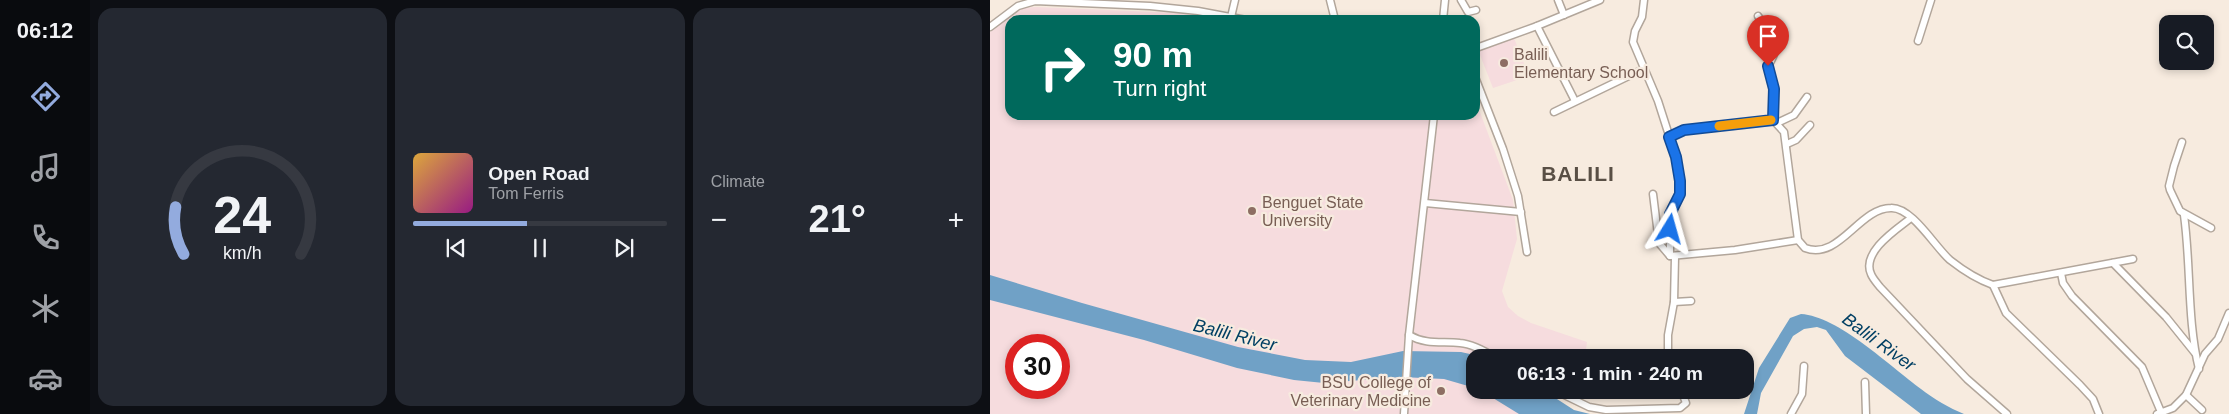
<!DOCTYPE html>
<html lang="en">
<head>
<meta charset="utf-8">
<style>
  body { margin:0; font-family:Arial,sans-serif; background:#242831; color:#f1f3f6; height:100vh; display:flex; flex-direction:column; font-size:19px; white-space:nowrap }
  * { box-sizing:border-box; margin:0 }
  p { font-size:16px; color:#9ea1a6 }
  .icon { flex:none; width:28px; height:28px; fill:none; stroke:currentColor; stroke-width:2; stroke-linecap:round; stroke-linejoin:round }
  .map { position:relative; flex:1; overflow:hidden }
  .sheet { display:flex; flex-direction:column; gap:8px; padding:8px; background:#0d0f14; width:900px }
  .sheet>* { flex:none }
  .hud { position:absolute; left:15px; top:15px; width:475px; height:105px; border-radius:15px; box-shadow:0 2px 8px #0003; background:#00695c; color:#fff; overflow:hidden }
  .buttons { position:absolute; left:1169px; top:15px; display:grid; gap:10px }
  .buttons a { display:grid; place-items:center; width:55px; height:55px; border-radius:10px; background:#171b24; box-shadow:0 2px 8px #0003; font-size:25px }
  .speed { position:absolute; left:15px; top:334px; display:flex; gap:10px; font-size:25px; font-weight:700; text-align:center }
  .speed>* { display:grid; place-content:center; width:65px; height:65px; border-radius:50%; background:#171b24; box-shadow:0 2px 8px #0003; line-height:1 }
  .speed .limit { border:8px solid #d22; background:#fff; color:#111 }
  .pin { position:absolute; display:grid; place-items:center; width:42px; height:42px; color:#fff; margin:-51px -21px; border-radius:50% 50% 50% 0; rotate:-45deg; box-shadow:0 0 5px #0007 }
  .pin .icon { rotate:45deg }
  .me { position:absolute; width:55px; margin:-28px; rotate:8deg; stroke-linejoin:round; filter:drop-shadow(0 0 4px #0008) }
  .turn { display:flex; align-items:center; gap:18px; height:105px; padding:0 25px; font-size:22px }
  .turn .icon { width:65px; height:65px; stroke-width:2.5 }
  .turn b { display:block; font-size:35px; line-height:42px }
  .big { font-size:38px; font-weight:700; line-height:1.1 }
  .sheet .widget { flex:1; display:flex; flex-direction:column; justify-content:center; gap:8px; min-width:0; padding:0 18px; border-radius:15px; background:#242831 }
  .sheet .dial { align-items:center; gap:0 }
  .dial svg { height:130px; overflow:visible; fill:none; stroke:#363941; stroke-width:7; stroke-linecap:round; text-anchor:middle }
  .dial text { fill:#f1f3f6; stroke:none }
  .song { display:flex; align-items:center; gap:15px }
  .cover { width:60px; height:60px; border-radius:8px; background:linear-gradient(135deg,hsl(40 70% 55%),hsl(310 70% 35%)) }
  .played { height:5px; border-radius:2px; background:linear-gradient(90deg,#93abde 45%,#363941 45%) }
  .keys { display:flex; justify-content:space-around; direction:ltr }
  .heat { display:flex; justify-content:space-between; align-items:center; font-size:28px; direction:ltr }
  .sheet .tiles { flex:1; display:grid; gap:8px; grid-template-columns:repeat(3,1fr) }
  .trip { position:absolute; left:476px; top:349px; width:288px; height:50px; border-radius:15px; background:#171b24; box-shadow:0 2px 8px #0003; font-weight:700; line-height:50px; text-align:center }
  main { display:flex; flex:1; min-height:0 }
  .dock { display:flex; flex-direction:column; width:90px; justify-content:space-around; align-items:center; background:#090b0e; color:#9ea1a6 }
  .dock .icon { width:35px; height:35px }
  .dock .active { color:#93abde }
  .dock b { font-size:22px; color:#f1f3f6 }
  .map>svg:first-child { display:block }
  .education { fill:#f6dcde; fill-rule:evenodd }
  .water { fill:#70a1c6 }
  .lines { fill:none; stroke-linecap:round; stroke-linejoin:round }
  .minor-casing { stroke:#b2a69b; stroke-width:9 }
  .minor { stroke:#fff; stroke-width:6 }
  .route-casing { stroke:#114b97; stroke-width:12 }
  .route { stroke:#1a73e8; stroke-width:9 }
  .slow { stroke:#f59e0b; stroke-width:9 }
  .education-dot { fill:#8d6e63; stroke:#f7ebdf; stroke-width:2 }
  .labels { text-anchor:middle; stroke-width:4.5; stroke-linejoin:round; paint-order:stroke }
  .education-label { font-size:16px; fill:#785e54; stroke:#f7ebdf; text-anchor:start }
  .water-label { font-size:18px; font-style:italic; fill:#003f63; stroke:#f7ebdf }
  .district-label { font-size:21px; font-weight:bold; letter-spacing:1px; fill:#594f45; stroke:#f7ebdf }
</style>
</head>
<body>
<main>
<nav class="dock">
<b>06:12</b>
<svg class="icon active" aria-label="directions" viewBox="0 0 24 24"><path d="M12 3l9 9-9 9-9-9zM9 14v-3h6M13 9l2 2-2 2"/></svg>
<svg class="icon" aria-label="music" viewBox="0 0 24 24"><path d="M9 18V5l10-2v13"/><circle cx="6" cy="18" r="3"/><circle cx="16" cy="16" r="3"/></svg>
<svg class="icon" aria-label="phone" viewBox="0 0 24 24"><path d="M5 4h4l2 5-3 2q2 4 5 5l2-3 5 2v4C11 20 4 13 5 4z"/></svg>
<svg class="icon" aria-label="climate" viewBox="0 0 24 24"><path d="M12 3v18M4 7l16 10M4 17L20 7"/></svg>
<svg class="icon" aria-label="car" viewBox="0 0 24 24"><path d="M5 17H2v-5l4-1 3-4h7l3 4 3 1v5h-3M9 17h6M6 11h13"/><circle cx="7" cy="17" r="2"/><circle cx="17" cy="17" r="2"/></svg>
</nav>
<section class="sheet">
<div class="tiles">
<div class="widget dial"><svg viewBox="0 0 100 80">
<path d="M14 69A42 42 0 1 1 86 69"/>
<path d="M14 69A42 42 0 0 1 9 40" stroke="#93abde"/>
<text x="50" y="56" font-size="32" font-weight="700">24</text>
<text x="50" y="72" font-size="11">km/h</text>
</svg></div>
<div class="widget">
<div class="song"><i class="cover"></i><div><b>Open Road</b><p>Tom Ferris</p></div></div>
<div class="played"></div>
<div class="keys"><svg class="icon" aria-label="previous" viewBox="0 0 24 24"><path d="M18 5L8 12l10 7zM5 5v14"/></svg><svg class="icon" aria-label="pause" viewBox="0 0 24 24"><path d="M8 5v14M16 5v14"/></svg><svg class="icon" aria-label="next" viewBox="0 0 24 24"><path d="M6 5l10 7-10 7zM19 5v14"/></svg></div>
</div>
<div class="widget"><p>Climate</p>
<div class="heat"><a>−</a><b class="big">21°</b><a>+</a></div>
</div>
</div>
</section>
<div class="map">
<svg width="1239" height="414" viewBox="0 0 1239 414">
  <rect width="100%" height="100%" fill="#f7ebdf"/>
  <g class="education">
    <path d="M46,7L190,13L234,20H20V115H485V99L523,200L527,239L512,291L518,307L528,316L541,323L597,342L596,350L586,357L485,358V390H567L557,414H0V32L33,8ZM26,345H69V388H26Z"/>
    <path d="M524,38L539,76L503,88L488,50Z"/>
  </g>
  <g class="water">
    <path d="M0,275L92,303L248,347L315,360L361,362L413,351L471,352L493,357L485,358V388L454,379L411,377L334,383L304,380L247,368L154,340L0,300Z"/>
    <path d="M811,314C848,316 901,367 931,389C944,399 959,408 974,414H931L855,356L836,330L827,327L814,329L803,336L771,393L767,414H754L769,368L800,318Z"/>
    <path d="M490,390H553L584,410L600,414H529Z"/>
  </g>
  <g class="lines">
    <g class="minor-casing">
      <g id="minor">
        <path d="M340,0L345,20"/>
        <path d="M471,0L478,12L486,10"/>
        <path d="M568,0L574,15"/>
        <path d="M654,0L652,17L645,31L643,42L668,101L686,157L690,181V194L680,214V256"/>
        <path d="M768,16C782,38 794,41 778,66L784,89L783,120L794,132L808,240L815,248C849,261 869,208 901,208C922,207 945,247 960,260C974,271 986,279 1003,285L1143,259"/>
        <path d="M241,17L245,0"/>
        <path d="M453,20L455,0"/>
        <path d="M547,26L585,101"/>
        <path d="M0,27L28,6L45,1L160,6L208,11L256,20"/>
        <path d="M928,41L941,0"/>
        <path d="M489,47L547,26L610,0"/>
        <path d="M485,77L513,149L528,196L537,252"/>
        <path d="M564,112L647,72"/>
        <path d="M787,123L804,115L817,97"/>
        <path d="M679,137L694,130L783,120"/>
        <path d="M1192,142L1184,166L1179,186L1180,190L1190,211L1221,228"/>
        <path d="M797,144L806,140L820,125"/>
        <path d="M663,194L669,243L680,256L745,250L808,240"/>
        <path d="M435,203L531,212"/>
        <path d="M1194,215C1201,265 1197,320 1209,369"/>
        <path d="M921,218C907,229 871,252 881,274C883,279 887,283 890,287L977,379L1017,414"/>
        <path d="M1123,263L1176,317L1205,353"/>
        <path d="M1071,273L1073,283L1082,296L1152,367L1171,412"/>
        <path d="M1003,285L1016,313L1090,385L1103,399L1109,414"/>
        <path d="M684,302L701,301"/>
        <path d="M419,335C436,345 452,341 470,343C483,344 495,351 506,358"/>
        <path d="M678,358V335L684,302L685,257"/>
        <path d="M875,382L876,414"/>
        <path d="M564,390L599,407L616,410L690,408L696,403L691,390"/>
        <path d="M1196,395L1212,410"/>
        <path d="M414,414L419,335L444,115"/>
        <path d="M801,414L812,394L814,366"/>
        <path d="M1167,414L1183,408L1196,395L1215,354L1228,339L1239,313"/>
      </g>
    </g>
    <use href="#minor" class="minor"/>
  </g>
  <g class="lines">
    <g class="route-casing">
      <path id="route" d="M680,229V214L690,194V181L686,157L679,137L694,130L783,120L784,89L778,66"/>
    </g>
    <use href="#route" class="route"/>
    <path class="slow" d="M729,126L781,120"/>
  </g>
  <g class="education-dot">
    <circle cx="514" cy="63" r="5"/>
    <circle cx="262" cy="211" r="5"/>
    <circle cx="451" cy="391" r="5"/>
  </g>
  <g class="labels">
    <g class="education-label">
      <text x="524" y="60">Balili<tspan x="524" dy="18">Elementary School</tspan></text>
      <text x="272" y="208">Benguet State<tspan x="272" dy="18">University</tspan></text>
      <text x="441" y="388" text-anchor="end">BSU College of<tspan x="441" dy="18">Veterinary Medicine</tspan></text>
    </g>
    <g class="water-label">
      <text transform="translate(245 335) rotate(14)" y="6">Balili River</text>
      <text transform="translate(889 342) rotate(36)" y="6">Balili River</text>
    </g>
    <g class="district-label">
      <text x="588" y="181">BALILI</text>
    </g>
  </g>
</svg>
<div class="buttons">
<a><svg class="icon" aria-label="search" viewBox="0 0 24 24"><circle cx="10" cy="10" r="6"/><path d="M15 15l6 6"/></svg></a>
</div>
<div class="speed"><div class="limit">30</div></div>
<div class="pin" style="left:778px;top:66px;background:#d93025"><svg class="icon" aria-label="arrive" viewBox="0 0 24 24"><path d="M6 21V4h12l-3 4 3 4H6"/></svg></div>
<svg class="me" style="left:680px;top:229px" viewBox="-20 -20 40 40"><path d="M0-17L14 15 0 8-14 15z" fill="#1a73e8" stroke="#fff" stroke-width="4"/></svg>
<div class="trip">06:13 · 1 min · 240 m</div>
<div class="hud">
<div class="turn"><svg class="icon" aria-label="right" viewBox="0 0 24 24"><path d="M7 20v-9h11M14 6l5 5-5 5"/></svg><div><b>90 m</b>Turn right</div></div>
</div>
</div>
</main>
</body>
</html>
